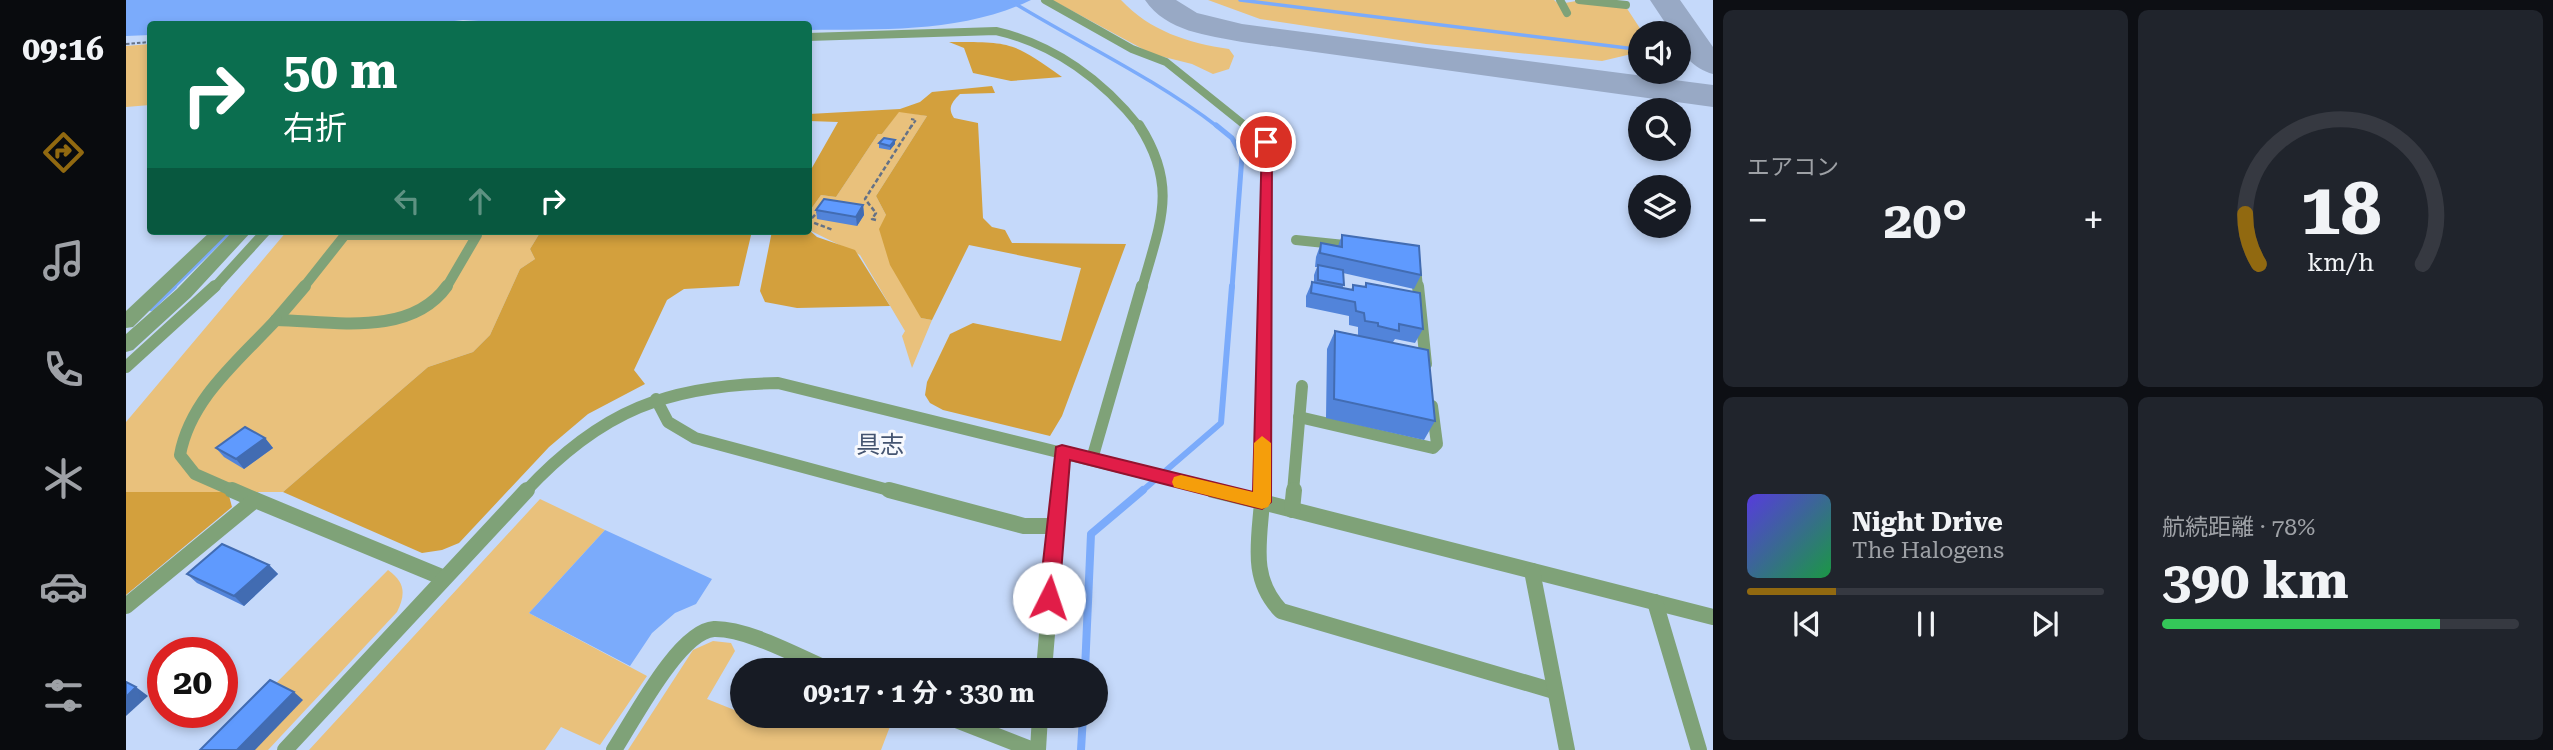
<!DOCTYPE html>
<html lang="ja">
<head>
<meta charset="utf-8">
<style>
  body { margin:0; font-family:"Roboto Serif","Noto Sans JP",serif; background:#20242c; color:#f1f3f6; height:100vh; display:flex; flex-direction:column; font-size:26px; white-space:nowrap }
  * { box-sizing:border-box; margin:0 }
  p { font-size:23px; color:#9ea1a6 }
  .icon { flex:none; width:38px; height:38px; fill:none; stroke:currentColor; stroke-width:2; stroke-linecap:round; stroke-linejoin:round }
  .map { position:relative; flex:1; overflow:hidden }
  .panel { display:flex; flex-direction:column; gap:10px; padding:10px; background:#0d0f14; width:840px }
  .panel>* { flex:none }
  .top-card { position:absolute; left:21px; top:21px; width:665px; height:214px; border-radius:7px; box-shadow:0 4px 10px #0003; background:#0b6e4f; color:#fff; overflow:hidden }
  .fabs { position:absolute; left:1502px; top:21px; display:grid; gap:14px }
  .fabs a { display:grid; place-items:center; width:63px; height:63px; border-radius:50%; background:#171b24; box-shadow:0 4px 10px #0003; font-size:35px }
  .speed { position:absolute; left:21px; top:637px; display:flex; gap:14px; font-size:35px; font-weight:700; text-align:center }
  .speed>* { display:grid; place-content:center; width:91px; height:91px; border-radius:50%; background:#171b24; box-shadow:0 4px 10px #0003; line-height:1 }
  .speed .limit { border:10px solid #d22; background:#fff; color:#111 }
  .pin { position:absolute; display:grid; place-items:center; width:60px; height:60px; color:#fff; margin:-30px; border:4px solid #fff; border-radius:50%; box-shadow:0 2px 7px #0007 }
  .me { position:absolute; width:77px; margin:-38px; rotate:4deg; stroke-linejoin:round; filter:drop-shadow(0 0 5px #0008) }
  .turn { display:flex; align-items:center; gap:24px; height:147px; padding:0 21px; font-size:32px }
  .turn .icon { width:91px; height:91px; stroke-width:2.5 }
  .turn b { display:block; font-size:49px; line-height:60px }
  .lanes { display:flex; align-items:center; height:66px; padding:0 21px; background:#0003; justify-content:center; gap:35px; direction:ltr }
  .lanes .off { opacity:.35 }
  .big { font-size:52px; font-weight:700; line-height:1.1 }
  .panel .card { flex:1; display:flex; flex-direction:column; justify-content:center; gap:10px; min-width:0; padding:0 24px; border-radius:10px; background:#20242c }
  .panel .dial { align-items:center; gap:0 }
  .dial svg { height:182px; overflow:visible; fill:none; stroke:#363941; stroke-width:7; stroke-linecap:round; text-anchor:middle }
  .dial text { fill:#f1f3f6; stroke:none }
  .song { display:flex; align-items:center; gap:21px }
  .cover { width:84px; height:84px; border-radius:10px; background:linear-gradient(135deg,hsl(250 70% 55%),hsl(140 70% 35%)) }
  .played { height:7px; border-radius:4px; background:linear-gradient(90deg,#916910 25%,#363941 25%) }
  .keys { display:flex; justify-content:space-around; direction:ltr }
  .heat { display:flex; justify-content:space-between; align-items:center; font-size:38px; direction:ltr }
  .charge { height:10px; border-radius:5px; background:linear-gradient(90deg,#34c759 78%,#363941 0) }
  .panel .tiles { flex:1; display:grid; gap:10px; grid-template-columns:repeat(2,1fr) }
  .trip { position:absolute; left:604px; top:658px; width:378px; height:70px; border-radius:35px; background:#171b24; box-shadow:0 4px 10px #0003; font-weight:700; line-height:70px; text-align:center }
  main { display:flex; flex:1; min-height:0 }
  .dock { display:flex; flex-direction:column; width:126px; justify-content:space-around; align-items:center; background:#090b0e; color:#9ea1a6 }
  .dock .icon { width:49px; height:49px }
  .dock .current { color:#916910 }
  .dock b { font-size:32px; color:#f1f3f6 }
  .map>svg:first-child { display:block }
  .green { fill:#e9c17c }
  .forest { fill:#d3a03d }
  .water { fill:#7babfb }
  .lines { fill:none; stroke-linecap:round; stroke-linejoin:round }
  .stream-far3 { stroke:#7babfb; stroke-width:3.5 }
  .stream-far2 { stroke:#7babfb; stroke-width:5 }
  .stream-far1 { stroke:#7babfb; stroke-width:6 }
  .stream { stroke:#7babfb; stroke-width:8 }
  .taxiway { fill:#98a9c5; fill-rule:evenodd }
  .path-far1 { stroke:#647186; stroke-width:2; stroke-dasharray:3.5 2; stroke-linecap:butt }
  .path { stroke:#647186; stroke-width:2.5; stroke-dasharray:4.5 2.5; stroke-linecap:butt }
  .lane-far3 { stroke:#7fa278; stroke-width:8 }
  .lane-far2 { stroke:#7fa278; stroke-width:10 }
  .lane-far1 { stroke:#7fa278; stroke-width:12 }
  .lane { stroke:#7fa278; stroke-width:16 }
  .street { fill:#7fa278; fill-rule:evenodd }
  .wall { fill:#5284da }
  .shaded-wall { fill:#426cb2 }
  .building { fill:#5f9afe; stroke:#426cb2; stroke-width:2 }
  .route { fill:#e11d48; stroke:#92132f; stroke-width:2 }
  .slow { fill:#f59e0b }
  .labels { text-anchor:middle; stroke-width:6; stroke-linejoin:round; paint-order:stroke }
  .quarter-label { font-size:24px; fill:#445470; stroke:#f7f9fd }
</style>
</head>
<body>
<main>
<nav class="dock">
<b>09:16</b>
<svg class="icon current" aria-label="directions" viewBox="0 0 24 24"><path d="M12 3l9 9-9 9-9-9zM9 14v-3h6M13 9l2 2-2 2"/></svg>
<svg class="icon" aria-label="music" viewBox="0 0 24 24"><path d="M9 18V5l10-2v13"/><circle cx="6" cy="18" r="3"/><circle cx="16" cy="16" r="3"/></svg>
<svg class="icon" aria-label="phone" viewBox="0 0 24 24"><path d="M5 4h4l2 5-3 2q2 4 5 5l2-3 5 2v4C11 20 4 13 5 4z"/></svg>
<svg class="icon" aria-label="climate" viewBox="0 0 24 24"><path d="M12 3v18M4 7l16 10M4 17L20 7"/></svg>
<svg class="icon" aria-label="car" viewBox="0 0 24 24"><path d="M5 17H2v-5l4-1 3-4h7l3 4 3 1v5h-3M9 17h6M6 11h13"/><circle cx="7" cy="17" r="2"/><circle cx="17" cy="17" r="2"/></svg>
<svg class="icon" aria-label="filters" viewBox="0 0 24 24"><path d="M4 7h16M4 17h16"/><circle cx="9" cy="7" r="2"/><circle cx="15" cy="17" r="2"/></svg>
</nav>
<div class="map">
<svg width="1587" height="750" viewBox="0 0 1587 750">
  <rect width="100%" height="100%" fill="#c5d9fa"/>
  <g class="green">
    <path d="M926,0H995C1024,31 1062,43 1103,49L1108,56L1103,69L1087,74L1066,64L1026,54Z"/>
    <path d="M1082,0H1428L1444,15L1439,3L1450,1L1500,7L1517,33H1514V52L1476,61L1300,44L1134,19Z"/>
    <path d="M24,44V105L0,107V46Z"/>
    <path d="M773,111L801,116L750,196L760,215L795,318L806,320L786,368L776,336L779,331L734,255L683,230V212L695,195L710,197L752,134H756Z"/>
    <path d="M161,231H415L404,249L409,259L394,269L364,335L347,352L302,367L157,492H0V422Z"/>
    <path d="M414,499L479,530L403,613L521,676L474,745L435,727L419,750H183Z"/>
    <path d="M262,570C279,582 280,594 271,612L142,750H84Z"/>
    <path d="M587,641L605,643L609,651L581,699L616,713V716L636,721L639,716H768L755,750H502L567,650Z"/>
  </g>
  <g class="forest">
    <path d="M823,42C884,42 886,41 936,77L885,81L847,73L838,48Z"/>
    <path d="M866,86L869,93L834,94C826,102 821,108 828,118L852,123L857,218L866,227L879,230L886,243L1000,244L936,416L924,436L817,410L804,403L799,395L801,382L824,334L847,323L935,341L955,268L843,245L806,320L795,318L764,265L753,229L760,215L750,196L801,116L773,112L756,134H752L710,197L695,195L683,212V173L712,122L683,121V114L774,109L794,102L806,92Z"/>
    <path d="M683,230L691,237L729,250L764,306L671,308L639,302L634,291L646,231Z"/>
    <path d="M415,231H626L613,286L558,289L541,300L508,370L519,384L462,414L423,447L333,543L316,550L296,553L157,492L302,367L347,352L364,335L394,269L409,259L404,249Z"/>
    <path d="M0,492H102L106,507L0,595Z"/>
  </g>
  <g class="water">
    <path d="M0,0H905C836,33 757,29 683,30L682,24H399L337,20L302,24H24V35L0,36Z"/>
    <path d="M479,530L586,579L570,604L549,613L526,633L504,666L403,613Z"/>
  </g>
  <g class="lines">
    <g class="stream-far3">
      <path d="M883,0C953,43 1027,77 1092,127"/>
      <path d="M1114,0L1509,49"/>
    </g>
    <g class="stream-far2">
      <path d="M1090,125L1106,138L1116,156L1106,288"/>
      <path d="M46,288L104,231"/>
    </g>
    <g class="stream-far1">
      <path d="M25,308L48,286"/>
      <path d="M1015,492L1095,423L1106,286"/>
    </g>
    <g class="stream">
      <path d="M959,670L965,534L1017,490"/>
      <path d="M955,750L957,716"/>
    </g>
    <g class="taxiway">
      <path d="M1019,0H1050L1071,13L1116,24L1587,85V107L1116,42C1081,35 1041,32 1019,0Z"/>
      <path d="M1524,0H1554L1587,47V74C1568,69 1552,53 1552,33H1546Z"/>
    </g>
    <g class="path-far1">
      <path d="M0,44L24,42"/>
      <path d="M785,119L790,120L785,127"/>
    </g>
    <g class="path">
      <path d="M694,210L683,221L707,230"/>
      <path d="M750,220L746,219L750,213L739,199L786,125"/>
    </g>
    <g class="lane-far3">
      <path d="M919,0L1006,49L1040,62L1121,127"/>
      <path d="M1434,0L1441,13"/>
      <path d="M1453,0L1500,5"/>
      <path d="M682,37L870,31C928,44 978,81 1014,127"/>
    </g>
    <g class="lane-far2">
      <path d="M1013,125C1053,187 1034,223 1016,288"/>
      <path d="M1119,125L1140,142L1138,288"/>
      <path d="M1170,240L1228,246"/>
      <path d="M1290,267L1292,288"/>
      <path d="M88,288L140,231"/>
      <path d="M177,288L219,235H351L320,288"/>
    </g>
    <g class="lane-far1">
      <path d="M1292,286L1300,364"/>
      <path d="M150,320C205,321 284,338 321,286"/>
      <path d="M150,320L179,286"/>
      <path d="M0,367L89,286"/>
      <path d="M530,399L542,422L569,438L770,492"/>
      <path d="M1173,417L1307,448L1311,444L1306,406"/>
      <path d="M966,459L1016,286"/>
      <path d="M110,492L69,474L54,455C64,399 113,360 150,320"/>
      <path d="M399,492C475,410 542,385 652,383L1094,492"/>
      <path d="M933,492L936,452"/>
      <path d="M1136,492L1138,286"/>
      <path d="M1167,492L1176,386"/>
    </g>
    <g class="lane">
      <path d="M106,490L129,500"/>
      <path d="M763,490L898,526H928"/>
      <path d="M1087,490L1136,502C1133,543 1124,579 1155,611L1428,691"/>
      <path d="M1136,490V502L1587,617"/>
      <path d="M1166,510L1168,490"/>
      <path d="M1406,571L1441,750"/>
      <path d="M1529,602L1573,750"/>
      <path d="M0,606L129,500L318,578"/>
      <path d="M918,670L933,490"/>
      <path d="M820,716L907,750"/>
      <path d="M159,750L401,490"/>
      <path d="M488,750C507,721 553,631 588,629C621,628 673,657 704,670"/>
      <path d="M912,750L914,716"/>
    </g>
    <g class="street">
      <path d="M85,231H104L7,327L0,328V311Z"/>
      <path d="M107,231H126L65,297L7,350L0,352V334L51,289Z"/>
    </g>
  </g>
  <g class="wall">
    <path d="M769,140V144L764,150L753,148V143Z"/>
    <path d="M737,205L738,215L731,226L691,219L690,210Z"/>
    <path d="M1216,235L1295,275L1288,289L1217,273L1218,285L1216,288L1225,290L1227,285L1238,287L1240,283L1297,329L1289,343L1269,339L1267,342L1309,421L1298,440L1200,418L1201,349L1209,331L1232,335V327L1223,325V316L1180,307V296L1186,282L1188,283V275L1191,267H1189L1190,257L1195,243L1212,246Z"/>
    <path d="M139,438L147,448L118,469L98,457L90,448Z"/>
    <path d="M143,565L152,574L118,606L71,583L61,574Z"/>
  </g>
  <g class="shaded-wall">
    <path d="M769,140V144L764,150V146Z"/>
    <path d="M737,205L738,215L731,226L730,217Z"/>
    <path d="M139,438L147,448L118,469L110,459Z"/>
    <path d="M143,565L152,574L118,606L108,596Z"/>
    <path d="M10,687L22,696L0,716V697Z"/>
    <path d="M168,692L177,700L129,750H111Z"/>
  </g>
  <g class="building">
    <path d="M758,138L769,140L764,146L753,143Z"/>
    <path d="M698,199L737,205L730,217L690,210Z"/>
    <path d="M1216,235L1293,246L1295,275L1194,253L1195,243L1216,247Z"/>
    <path d="M1192,265L1217,270L1218,285L1192,280Z"/>
    <path d="M1186,282L1227,290V285L1240,287V283L1294,293L1297,329L1273,324V331L1252,326V323L1239,321L1238,313L1230,311L1229,302L1185,293Z"/>
    <path d="M1209,331L1302,350L1309,421L1208,399Z"/>
    <path d="M119,427L139,438L110,459L90,448Z"/>
    <path d="M96,544L143,565L108,596L61,574Z"/>
    <path d="M144,680L168,692L111,750H74Z"/>
    <path d="M0,682L10,687L0,697Z"/>
  </g>
  <path class="route" d="M1136,139L1146,142L1145,502L1136,509L944,460L933,598L930,605L923,607L916,605L913,598L930,447L936,445L1127,492Z"/>
  <path class="slow" d="M1136,436L1145,443V502L1142,507L1136,509L1048,487L1046,482L1048,477L1055,475L1127,492L1128,443Z"/>
  <g class="labels">
    <g class="quarter-label">
      <text x="754" y="453">具志</text>
    </g>
  </g>
</svg>
<div class="fabs">
<a><svg class="icon" aria-label="sound" viewBox="0 0 24 24"><path d="M4 9h4l5-4v14l-5-4H4zM17 9q2 3 0 6"/></svg></a>
<a><svg class="icon" aria-label="search" viewBox="0 0 24 24"><circle cx="10" cy="10" r="6"/><path d="M15 15l6 6"/></svg></a>
<a><svg class="icon" aria-label="layers" viewBox="0 0 24 24"><path d="M12 4l9 5-9 5-9-5zM3 14l9 5 9-5"/></svg></a>
</div>
<div class="speed"><div class="limit">20</div></div>
<div class="pin" style="left:1140px;top:142px;background:#d93025"><svg class="icon" aria-label="arrive" viewBox="0 0 24 24"><path d="M6 21V4h12l-3 4 3 4H6"/></svg></div>
<svg class="me" style="left:923px;top:598px" viewBox="-20 -20 40 40"><circle r="19" fill="#fff"/><path d="M0-13L10 11 0 6-10 11z" fill="#e11d48"/></svg>
<div class="trip">09:17 · 1 分 · 330 m</div>
<div class="top-card">
<div class="turn"><svg class="icon" aria-label="right" viewBox="0 0 24 24"><path d="M7 20v-9h11M14 6l5 5-5 5"/></svg><div><b>50 m</b>右折</div></div>
<div class="lanes"><svg class="icon off" aria-label="left" viewBox="0 0 24 24"><path d="M17 20v-9H6M10 6l-5 5 5 5"/></svg><svg class="icon off" aria-label="ahead" viewBox="0 0 24 24"><path d="M12 20V5M6 11l6-6 6 6"/></svg><svg class="icon" aria-label="right" viewBox="0 0 24 24"><path d="M7 20v-9h11M14 6l5 5-5 5"/></svg></div>
</div>
</div>
<section class="panel">
<div class="tiles">
<div class="card"><p>エアコン</p>
<div class="heat"><a>−</a><b class="big">20°</b><a>+</a></div>
</div>
<div class="card dial"><svg viewBox="0 0 100 80">
<path d="M14 69A42 42 0 1 1 86 69"/>
<path d="M14 69A42 42 0 0 1 8 47" stroke="#916910"/>
<text x="50" y="56" font-size="32" font-weight="700">18</text>
<text x="50" y="72" font-size="11">km/h</text>
</svg></div>
<div class="card">
<div class="song"><i class="cover"></i><div><b>Night Drive</b><p>The Halogens</p></div></div>
<div class="played"></div>
<div class="keys"><svg class="icon" aria-label="previous" viewBox="0 0 24 24"><path d="M18 5L8 12l10 7zM5 5v14"/></svg><svg class="icon" aria-label="pause" viewBox="0 0 24 24"><path d="M8 5v14M16 5v14"/></svg><svg class="icon" aria-label="next" viewBox="0 0 24 24"><path d="M6 5l10 7-10 7zM19 5v14"/></svg></div>
</div>
<div class="card"><p>航続距離 · 78%</p><b class="big">390 km</b><div class="charge"></div></div>
</div>
</section>
</main>
</body>
</html>
